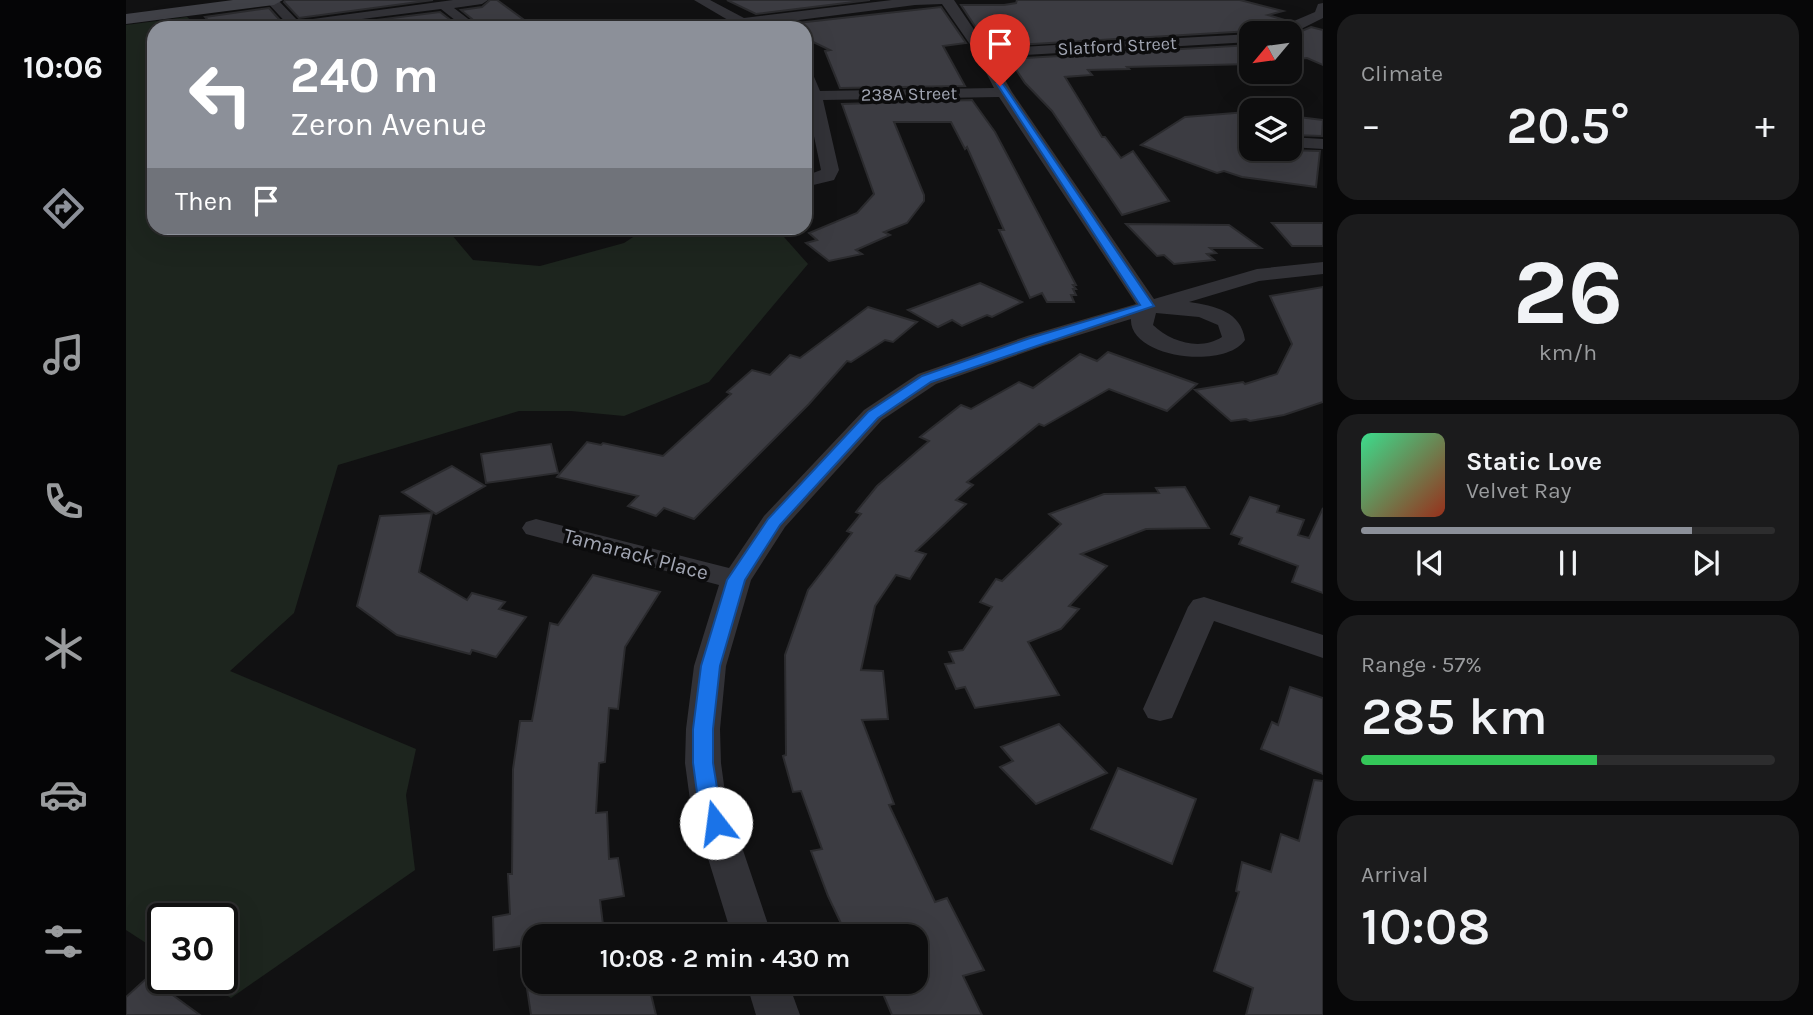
<!DOCTYPE html>
<html lang="en">
<head>
<meta charset="utf-8">
<style>
  body { margin:0; font-family:Karla,sans-serif; background:#1b1b1c; color:#f1f3f6; height:100vh; display:flex; flex-direction:column; font-size:26px; white-space:nowrap }
  * { box-sizing:border-box; margin:0 }
  p { font-size:23px; color:#9a9c9e }
  .icon { flex:none; width:38px; height:38px; fill:none; stroke:currentColor; stroke-width:2; stroke-linecap:round; stroke-linejoin:round }
  .map { position:relative; flex:1; overflow:hidden }
  .side { display:flex; flex-direction:column; gap:14px; padding:14px; background:#070708; width:490px }
  .side>* { flex:none }
  .guide { position:absolute; left:21px; top:21px; width:665px; height:214px; border-radius:21px; box-shadow:0 7px 28px #0002,0 0 0 2px #2d2d2e; background:#8c9099; color:#fff; overflow:hidden }
  .needle { width:46px; rotate:241deg }
  .buttons { position:absolute; left:1113px; top:21px; display:grid; gap:14px }
  .buttons a { display:grid; place-items:center; width:63px; height:63px; border-radius:14px; background:#0d0d0e; box-shadow:0 7px 28px #0002,0 0 0 2px #2d2d2e; font-size:35px }
  .speed { position:absolute; left:21px; top:903px; display:flex; gap:14px; font-size:35px; font-weight:700; text-align:center }
  .speed>* { display:grid; place-content:center; width:91px; height:91px; border-radius:50%; background:#0d0d0e; box-shadow:0 7px 28px #0002,0 0 0 2px #2d2d2e; line-height:1 }
  .speed .limit { border:4px solid #111; border-radius:10px; background:#fff; color:#111 }
  .pin { position:absolute; display:grid; place-items:center; width:60px; height:60px; color:#fff; margin:-72px -30px; border-radius:50% 50% 50% 0; rotate:-45deg; box-shadow:0 0 7px #0007 }
  .pin .icon { rotate:45deg }
  .me { position:absolute; width:77px; margin:-38px; rotate:345deg; stroke-linejoin:round; filter:drop-shadow(0 0 5px #0008) }
  .turn { display:flex; align-items:center; gap:24px; height:147px; padding:0 28px; font-size:32px }
  .turn .icon { width:91px; height:91px; stroke-width:2.5 }
  .turn b { display:block; font-size:49px; line-height:60px }
  .then { display:flex; align-items:center; height:66px; padding:0 28px; background:#0003; gap:14px; font-size:26px }
  .big { font-size:52px; font-weight:600; line-height:1.1 }
  .side .card { flex:1; display:flex; flex-direction:column; justify-content:center; gap:10px; min-width:0; padding:0 24px; border-radius:21px; background:#1b1b1c }
  .side .dial { align-items:center; gap:0 }
  .dial b { font-size:91px; line-height:1 }
  .song { display:flex; align-items:center; gap:21px }
  .cover { width:84px; height:84px; border-radius:10px; background:linear-gradient(135deg,hsl(150 70% 55%),hsl(10 70% 35%)) }
  .played { height:7px; border-radius:4px; background:linear-gradient(90deg,#8c9099 80%,#2d2d2e 80%) }
  .keys { display:flex; justify-content:space-around; direction:ltr }
  .heat { display:flex; justify-content:space-between; align-items:center; font-size:38px; direction:ltr }
  .charge { height:10px; border-radius:5px; background:linear-gradient(90deg,#34c759 57%,#2d2d2e 0) }
  .trip { position:absolute; left:396px; top:924px; width:406px; height:70px; border-radius:21px; background:#0d0d0e; box-shadow:0 7px 28px #0002,0 0 0 2px #2d2d2e; font-weight:600; line-height:70px; text-align:center }
  main { display:flex; flex:1; min-height:0 }
  .tab-bar { display:flex; flex-direction:column; width:126px; justify-content:space-around; align-items:center; background:#050506; color:#9a9c9e }
  .tab-bar .icon { width:49px; height:49px }
  .tab-bar .current { color:#8c9099 }
  .tab-bar b { font-size:32px; color:#f1f3f6 }
  .map>svg:first-child { display:block }
  .green { fill:#1d251e }
  .building { fill:#3c3c42; stroke:#2b2b2e; stroke-width:2 }
  .lines { fill:none; stroke-linecap:round; stroke-linejoin:round }
  .minor { fill:#323237; fill-rule:evenodd }
  .secondary { fill:#404147; fill-rule:evenodd }
  .route { fill:#1a73e8; stroke:#114b97; stroke-width:2 }
  .labels { text-anchor:middle; stroke-width:7; stroke-linejoin:round; paint-order:stroke }
  .far-street-label { font-size:18px; fill:#a2a6b3; stroke:#0c0c0d }
  .street-label { font-size:21px; fill:#a2a6b3; stroke:#0c0c0d }
</style>
</head>
<body>
<main>
<nav class="tab-bar">
<b>10:06</b>
<svg class="icon current" aria-label="directions" viewBox="0 0 24 24"><path d="M12 3l9 9-9 9-9-9zM9 14v-3h6M13 9l2 2-2 2"/></svg>
<svg class="icon" aria-label="music" viewBox="0 0 24 24"><path d="M9 18V5l10-2v13"/><circle cx="6" cy="18" r="3"/><circle cx="16" cy="16" r="3"/></svg>
<svg class="icon" aria-label="phone" viewBox="0 0 24 24"><path d="M5 4h4l2 5-3 2q2 4 5 5l2-3 5 2v4C11 20 4 13 5 4z"/></svg>
<svg class="icon" aria-label="climate" viewBox="0 0 24 24"><path d="M12 3v18M4 7l16 10M4 17L20 7"/></svg>
<svg class="icon" aria-label="car" viewBox="0 0 24 24"><path d="M5 17H2v-5l4-1 3-4h7l3 4 3 1v5h-3M9 17h6M6 11h13"/><circle cx="7" cy="17" r="2"/><circle cx="17" cy="17" r="2"/></svg>
<svg class="icon" aria-label="filters" viewBox="0 0 24 24"><path d="M4 7h16M4 17h16"/><circle cx="9" cy="7" r="2"/><circle cx="15" cy="17" r="2"/></svg>
</nav>
<div class="map">
<svg width="1197" height="1015" viewBox="0 0 1197 1015">
  <rect width="100%" height="100%" fill="#111112"/>
  <path class="green" d="M61,17L74,28H28V228H320L347,260L414,266L498,243L521,228H650L682,264L583,382L498,416L445,411H393L212,465L168,613L104,671L290,749L280,795L289,870L105,998L74,978H96V919H37V954L0,930V25Z"/>
  <g class="building">
    <path d="M159,0H307L173,18L158,2Z"/>
    <path d="M364,0H371L409,28H357L335,10L356,7Z"/>
    <path d="M601,0H744L630,14Z"/>
    <path d="M891,0H1114L1157,11L1142,15L1162,21L1138,33L1125,31L875,46L872,40H858L835,5H878L890,3Z"/>
    <path d="M815,7L840,43L817,46L839,86L714,88L699,51L704,50L679,38V28H658L653,25Z"/>
    <path d="M143,8L161,28H88L79,17Z"/>
    <path d="M314,12L335,28H186Z"/>
    <path d="M1185,27L1197,30V65L1181,58L1164,60V36Z"/>
    <path d="M1125,45V64L1001,67L1003,69L962,70L966,75L939,77L976,137H979L995,158L1007,151L1043,201L996,215L926,111L899,83L883,59Z"/>
    <path d="M846,100L869,132L950,285H947L950,289H947L950,295H945L948,302H921L916,293L904,298L873,230H878L841,147L839,149L825,122H768L798,195V201L781,223L758,232L764,235L730,250L736,254L703,261L680,243L691,240L683,233L731,213L748,194L716,104Z"/>
    <path d="M1121,112L1125,114V149L1194,151L1190,187L1116,177L1098,171L1091,173L1015,145L1059,117Z"/>
    <path d="M1164,116L1197,120L1196,136L1164,135Z"/>
    <path d="M1146,223H1197V246H1166Z"/>
    <path d="M1000,224L1103,225L1135,248H1084L1090,253L1081,254L1088,260L1048,264L1038,255L1031,256Z"/>
    <path d="M854,283L896,302L866,317L861,315L836,326L826,320L812,327L782,310Z"/>
    <path d="M1197,287V402L1158,415L1124,421L1120,419L1105,421L1069,390L1117,382L1119,384L1151,374L1166,344L1144,296Z"/>
    <path d="M742,307L791,322L767,342L759,340L725,362L721,361L683,404L568,519L538,508L530,516L502,506L512,496L431,477L461,442L475,445L477,443L537,456L605,394L601,392L626,370L644,375L664,355L674,358Z"/>
    <path d="M982,352L1071,384L1041,411L983,389L918,426L913,424L841,482L847,485L830,500L840,504L790,551L800,554L784,579L770,575L749,606L735,670L757,671L762,719L736,720L768,804L763,805L809,902L821,898L858,970L837,976L856,1015H766L752,982H789V936H721L702,896L685,851L696,849L675,791L667,792L657,756L660,755L659,655L682,590L726,533L721,531L735,514L730,512L751,486L803,441L794,437L835,405L845,409L893,382L907,388L954,354L971,361Z"/>
    <path d="M425,444L432,473L360,483L355,454Z"/>
    <path d="M326,466L359,486L310,514L276,492Z"/>
    <path d="M1059,487L1083,528L1020,529L955,554L981,566L943,606L953,609L935,629L902,642L933,695L849,708L839,687L830,689L819,664L828,663L823,652L837,650L866,607L854,602L870,579L876,581L935,524L923,514L978,494L1033,493L1030,488Z"/>
    <path d="M1124,497L1153,506L1151,512L1178,520L1172,535L1183,538L1197,508V593L1166,582L1172,566L1113,544L1116,538L1105,534Z"/>
    <path d="M306,513L293,572L341,600L346,593L379,602L373,609L400,617L370,657L346,650L344,654L271,635L231,606L254,516Z"/>
    <path d="M467,575L534,592L499,647L492,709L483,708L479,762L473,763L470,813L481,812L483,859L492,858L498,896L474,900L478,933L456,936H408V944L368,950L367,917L384,914L382,874H386L387,769L394,721H406L424,623L432,625Z"/>
    <path d="M1164,687L1197,698V774L1135,749L1146,722L1152,725Z"/>
    <path d="M933,724L981,773L910,804L874,767L887,761L875,747Z"/>
    <path d="M992,768L1070,799L1046,864L965,829Z"/>
    <path d="M1188,780L1197,781V1015H1120L1127,988L1088,971L1113,892L1110,891L1116,862L1145,872L1155,834L1173,841Z"/>
    <path d="M22,977L74,1015H0V997Z"/>
    <path d="M400,982H522L530,1015H405Z"/>
  </g>
  <g class="lines">
    <g class="minor">
      <path d="M139,0H152L172,21L327,0H362L356,4L328,8L354,28H339L315,9L165,28Z"/>
      <path d="M568,0H584L618,18L766,0H828L861,49L1125,34V42L866,57L886,92L1028,299L1131,269L1197,262V274L1133,281L1063,302C1089,306 1115,311 1119,340C1099,370 1003,358 1005,319L917,346L810,384L756,420L659,527L625,580L600,666L594,729L595,763L600,800L646,936H606L564,800L559,763L560,729L568,666L593,585L400,534L396,528L400,522L410,519L603,568L638,516L738,410L792,374L901,336L1010,304L873,97L697,100L713,170L708,180L679,187V176L695,170L679,93V68L686,72L694,91L868,88L850,53L816,4L789,5L618,27L559,28L566,24L602,20ZM1030,313L1073,317L1092,325L1096,337C1074,351 1045,342 1027,325Z"/>
      <path d="M1197,3V18L1167,33H1140L1189,12L1192,4Z"/>
      <path d="M1164,137L1197,139V149L1164,147Z"/>
      <path d="M1078,597L1197,635V658L1088,621L1046,718L1034,721L1022,718L1017,709L1062,607L1067,600Z"/>
      <path d="M620,982H662L674,1015H630Z"/>
    </g>
    <path class="secondary" d="M107,0H157L148,5L0,24V14Z"/>
  </g>
  <path class="route" d="M871,84H877L1028,306L805,382L752,418L654,525L619,580L594,666L587,729V763L593,800L600,823L597,829L590,832L582,829L572,800L567,763V729L575,666L601,580L642,519L742,412L796,376L904,338L1014,305Z"/>
  <g class="labels">
    <g class="far-street-label">
      <text transform="translate(991 46) rotate(-3)" y="6">Slatford Street</text>
      <text transform="translate(783 94) rotate(-1)" y="6">238A Street</text>
    </g>
    <g class="street-label">
      <text transform="translate(510 554) rotate(15)" y="7">Tamarack Place</text>
    </g>
  </g>
</svg>
<div class="buttons">
<a><svg class="needle" viewBox="-14 -14 28 28"><path d="M0-13l5 13h-10z" fill="#e53935"/><path d="M0 13l5-13h-10z" fill="#9a9c9e"/></svg></a>
<a><svg class="icon" aria-label="layers" viewBox="0 0 24 24"><path d="M12 4l9 5-9 5-9-5zM3 14l9 5 9-5"/></svg></a>
</div>
<div class="speed"><div class="limit">30</div></div>
<div class="pin" style="left:874px;top:86px;background:#d93025"><svg class="icon" aria-label="arrive" viewBox="0 0 24 24"><path d="M6 21V4h12l-3 4 3 4H6"/></svg></div>
<svg class="me" style="left:590px;top:823px" viewBox="-20 -20 40 40"><circle r="19" fill="#fff"/><path d="M0-13L10 11 0 6-10 11z" fill="#1a73e8"/></svg>
<div class="trip">10:08 · 2 min · 430 m</div>
<div class="guide">
<div class="turn"><svg class="icon" aria-label="left" viewBox="0 0 24 24"><path d="M17 20v-9H6M10 6l-5 5 5 5"/></svg><div><b>240 m</b>Zeron Avenue</div></div>
<div class="then">Then<svg class="icon" aria-label="arrive" viewBox="0 0 24 24"><path d="M6 21V4h12l-3 4 3 4H6"/></svg></div>
</div>
</div>
<section class="side">
<div class="card"><p>Climate</p>
<div class="heat"><a>−</a><b class="big">20.5°</b><a>+</a></div>
</div>
<div class="card dial"><b>26</b><p>km/h</p></div>
<div class="card">
<div class="song"><i class="cover"></i><div><b>Static Love</b><p>Velvet Ray</p></div></div>
<div class="played"></div>
<div class="keys"><svg class="icon" aria-label="previous" viewBox="0 0 24 24"><path d="M18 5L8 12l10 7zM5 5v14"/></svg><svg class="icon" aria-label="pause" viewBox="0 0 24 24"><path d="M8 5v14M16 5v14"/></svg><svg class="icon" aria-label="next" viewBox="0 0 24 24"><path d="M6 5l10 7-10 7zM19 5v14"/></svg></div>
</div>
<div class="card"><p>Range · 57%</p><b class="big">285 km</b><div class="charge"></div></div>
<div class="card"><p>Arrival</p><b class="big">10:08</b></div>
</section>
</main>
</body>
</html>
